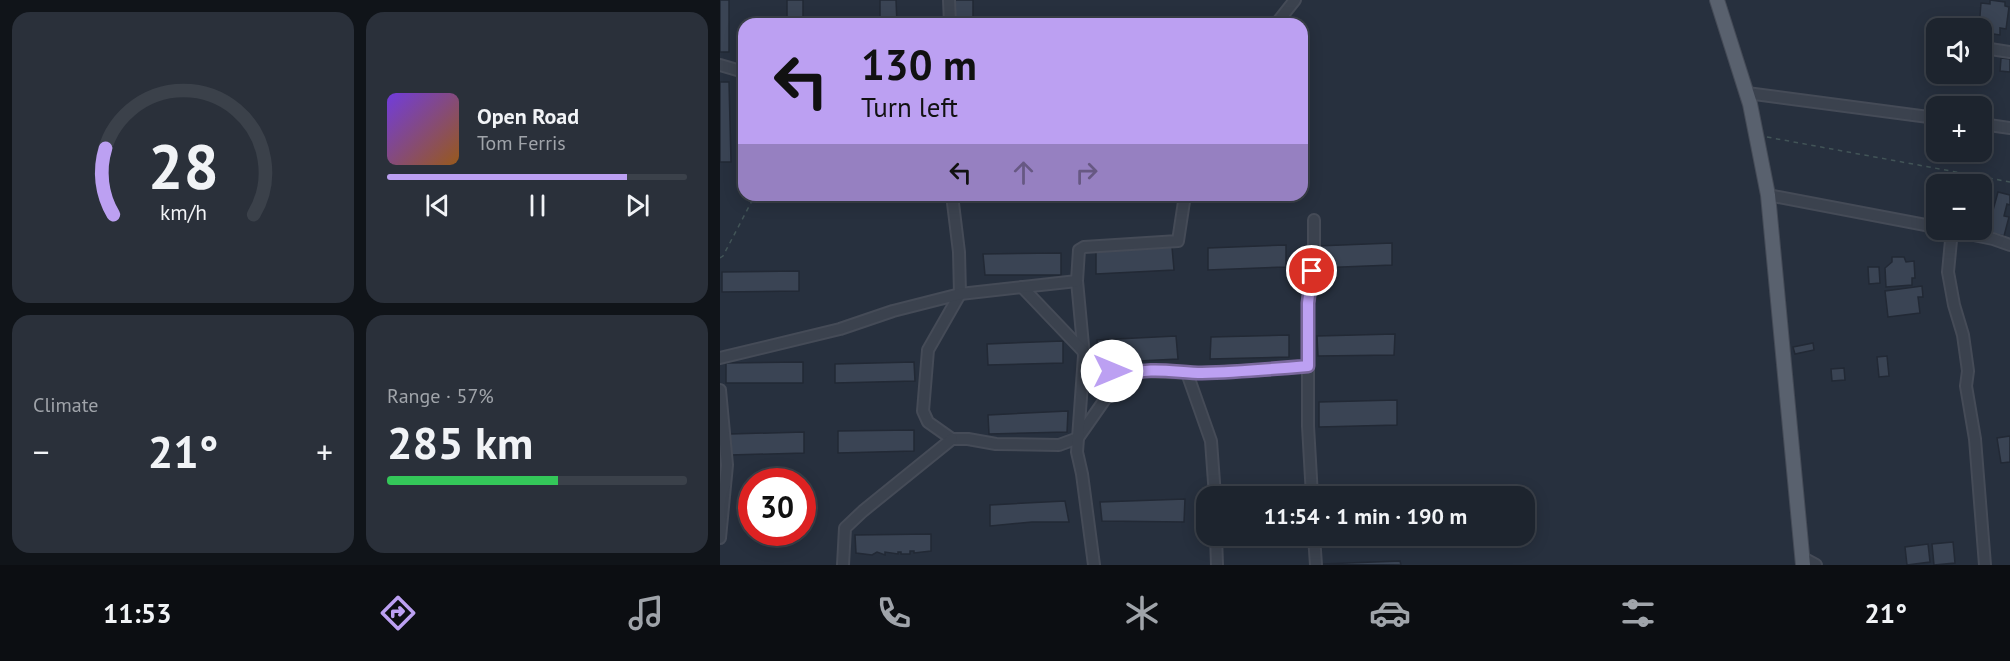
<!DOCTYPE html>
<html lang="en">
<head>
<meta charset="utf-8">
<style>
  body { margin:0; font-family:"PT Sans",sans-serif; background:#2a303a; color:#f1f3f6; height:100vh; display:flex; flex-direction:column; font-size:22px; white-space:nowrap }
  * { box-sizing:border-box; margin:0 }
  p { font-size:20px; color:#a0a4aa }
  .icon { flex:none; width:33px; height:33px; fill:none; stroke:currentColor; stroke-width:2; stroke-linecap:round; stroke-linejoin:round }
  .map { position:relative; flex:1; overflow:hidden }
  .panel { display:flex; flex-direction:column; gap:12px; padding:12px; background:#101419; width:720px }
  .panel>* { flex:none }
  .banner { position:absolute; left:18px; top:18px; width:570px; height:183px; border-radius:18px; box-shadow:0 3px 15px #0003,0 0 0 2px #3b414a; background:#bca0f2; color:#111; overflow:hidden }
  .buttons { position:absolute; left:1206px; top:18px; display:grid; gap:12px }
  .buttons a { display:grid; place-items:center; width:66px; height:66px; border-radius:12px; background:#1d242e; box-shadow:0 3px 15px #0003,0 0 0 2px #3b414a; font-size:30px }
  .speed { position:absolute; left:18px; top:468px; display:flex; gap:12px; font-size:30px; font-weight:700; text-align:center }
  .speed>* { display:grid; place-content:center; width:78px; height:78px; border-radius:50%; background:#1d242e; box-shadow:0 3px 15px #0003,0 0 0 2px #3b414a; line-height:1 }
  .speed .limit { border:9px solid #d22; background:#fff; color:#111 }
  .pin { position:absolute; display:grid; place-items:center; width:51px; height:51px; color:#fff; margin:-26px; border:3px solid #fff; border-radius:50%; box-shadow:0 2px 6px #0007 }
  .me { position:absolute; width:66px; margin:-33px; rotate:90deg; stroke-linejoin:round; filter:drop-shadow(0 0 4px #0008) }
  .turn { display:flex; align-items:center; gap:21px; height:126px; padding:0 24px; font-size:27px }
  .turn .icon { width:78px; height:78px; stroke-width:2.5 }
  .turn b { display:block; font-size:42px; line-height:51px }
  .lanes { display:flex; align-items:center; height:57px; padding:0 24px; background:#0003; justify-content:center; gap:30px; direction:ltr }
  .lanes .off { opacity:.35 }
  .big { font-size:45px; font-weight:800; line-height:1.1 }
  .panel .tile { flex:1; display:flex; flex-direction:column; justify-content:center; gap:9px; min-width:0; padding:0 21px; border-radius:18px; background:#2a303a }
  .panel .dial { align-items:center; gap:0 }
  .dial svg { height:156px; overflow:visible; fill:none; stroke:#3b414a; stroke-width:7; stroke-linecap:round; text-anchor:middle }
  .dial text { fill:#f1f3f6; stroke:none }
  .song { display:flex; align-items:center; gap:18px }
  .cover { width:72px; height:72px; border-radius:9px; background:linear-gradient(135deg,hsl(260 70% 55%),hsl(30 70% 35%)) }
  .played { height:6px; border-radius:3px; background:linear-gradient(90deg,#bca0f2 80%,#3b414a 80%) }
  .keys { display:flex; justify-content:space-around; direction:ltr }
  .heat { display:flex; justify-content:space-between; align-items:center; font-size:33px; direction:ltr }
  .charge { height:9px; border-radius:4px; background:linear-gradient(90deg,#34c759 57%,#3b414a 0) }
  .panel .tiles { flex:1; display:grid; gap:12px; grid-template-columns:repeat(2,1fr) }
  .trip { position:absolute; left:476px; top:486px; width:339px; height:60px; border-radius:18px; background:#1d242e; box-shadow:0 3px 15px #0003,0 0 0 2px #3b414a; font-weight:800; line-height:60px; text-align:center }
  .dock { display:flex; height:96px; justify-content:space-around; align-items:center; background:#0c0e12; color:#a0a4aa }
  .dock .icon { width:42px; height:42px }
  .dock .current { color:#bca0f2 }
  .dock b { font-size:27px; color:#f1f3f6 }
  main { display:flex; flex:1; min-height:0 }
  .map>svg:first-child { display:block }
  .building { fill:#3a4454; stroke:#222935; stroke-width:1.5 }
  .lines { fill:none; stroke-linecap:round; stroke-linejoin:round }
  .minor-casing { stroke:#454b57; stroke-width:14 }
  .major-casing { stroke:#454b57; stroke-width:16 }
  .path { stroke:#425457; stroke-width:1.5; stroke-dasharray:4.5 4.5; stroke-linecap:butt }
  .minor { stroke:#3b424e; stroke-width:10 }
  .major { stroke:#59616e; stroke-width:14 }
  .route-casing { stroke:#7a689d; stroke-width:15 }
  .route { stroke:#bca0f2; stroke-width:10 }
</style>
</head>
<body>
<main>
<section class="panel">
<div class="tiles">
<div class="tile dial"><svg viewBox="0 0 100 80">
<path d="M14 69A42 42 0 1 1 86 69"/>
<path d="M14 69A42 42 0 0 1 10 35" stroke="#bca0f2"/>
<text x="50" y="56" font-size="32" font-weight="700">28</text>
<text x="50" y="72" font-size="11">km/h</text>
</svg></div>
<div class="tile">
<div class="song"><i class="cover"></i><div><b>Open Road</b><p>Tom Ferris</p></div></div>
<div class="played"></div>
<div class="keys"><svg class="icon" aria-label="previous" viewBox="0 0 24 24"><path d="M18 5L8 12l10 7zM5 5v14"/></svg><svg class="icon" aria-label="pause" viewBox="0 0 24 24"><path d="M8 5v14M16 5v14"/></svg><svg class="icon" aria-label="next" viewBox="0 0 24 24"><path d="M6 5l10 7-10 7zM19 5v14"/></svg></div>
</div>
<div class="tile"><p>Climate</p>
<div class="heat"><a>−</a><b class="big">21°</b><a>+</a></div>
</div>
<div class="tile"><p>Range · 57%</p><b class="big">285 km</b><div class="charge"></div></div>
</div>
</section>
<div class="map">
<svg width="1290" height="565" viewBox="0 0 1290 565">
  <rect width="100%" height="100%" fill="#27303e"/>
  <g class="building">
    <rect x="0" y="0" width="9" height="52"/>
    <rect x="67" y="0" width="16" height="24"/>
    <path d="M160,0H176L177,24H160Z"/>
    <rect x="235" y="0" width="18" height="24"/>
    <path d="M1270,0L1285,2V6L1289,7L1286,29L1280,28V35L1267,33L1264,29L1259,28L1261,3L1270,4Z"/>
    <path d="M1211,42H1216V63L1208,61Z"/>
    <path d="M1281,58L1290,59V72L1280,71Z"/>
    <path d="M1262,60L1272,61L1271,70L1262,69Z"/>
    <path d="M0,82H9L11,162H0Z"/>
    <path d="M1278,192L1290,195V205L1287,204L1284,216L1289,217L1284,236L1267,232Z"/>
    <path d="M672,243V265L597,268V246Z"/>
    <path d="M566,245V267L488,270V248Z"/>
    <path d="M452,247L454,270L376,274V251Z"/>
    <path d="M341,253V275H265L263,254Z"/>
    <path d="M1172,257H1184L1186,262L1194,261L1195,278H1192V285L1166,287L1165,268L1172,262Z"/>
    <path d="M1148,267H1159L1160,283L1149,284Z"/>
    <path d="M79,271V291L2,292V272Z"/>
    <path d="M1202,286L1203,297H1198L1200,313L1168,317L1165,291Z"/>
    <path d="M675,334L674,355L598,356L597,336Z"/>
    <path d="M569,335V357L490,359L491,337Z"/>
    <path d="M456,336L458,359L379,363L377,340Z"/>
    <path d="M343,341V363L268,365L267,344Z"/>
    <path d="M1093,343L1094,350L1075,354L1073,347Z"/>
    <path d="M1167,356L1169,376L1159,377L1157,357Z"/>
    <path d="M83,362V383H6V363Z"/>
    <path d="M194,362L195,381L115,383V364Z"/>
    <path d="M1124,368L1125,380L1112,381L1111,369Z"/>
    <path d="M677,400V425L599,427V402Z"/>
    <path d="M348,411L347,432L269,434L268,415Z"/>
    <path d="M194,430V451L118,453V431Z"/>
    <path d="M84,432V453L10,455V434Z"/>
    <path d="M1290,436V462L1281,463L1277,438Z"/>
    <path d="M680,494V496H631Z"/>
    <path d="M465,499L464,522L382,521L380,502Z"/>
    <path d="M345,501L349,522H312L270,526V505Z"/>
    <path d="M211,534V551L194,553V551H190V554H181V552H178V554L165,552V555L157,552L152,555L136,553L135,535Z"/>
    <path d="M1233,542L1235,563L1214,565L1212,544Z"/>
    <path d="M1208,544L1210,562L1187,565L1185,547Z"/>
    <path d="M680,561L681,565L602,564Z"/>
  </g>
  <g class="lines">
    <g class="minor-casing">
      <g id="minor">
        <path d="M229,0L230,24"/>
        <path d="M556,24L575,0"/>
        <path d="M1264,48L1290,52"/>
        <path d="M0,65L24,72"/>
        <path d="M1027,93L1216,118"/>
        <path d="M1262,124L1290,128"/>
        <path d="M232,195L239,252L240,294L208,350L203,411L208,422L232,439H248L276,444L339,445L358,438L388,395L405,377L415,371L479,373L542,370L588,366"/>
        <path d="M1048,195L1216,227"/>
        <path d="M1229,230L1273,239L1290,245"/>
        <path d="M1232,230L1228,272L1234,305L1243,335L1248,371L1246,386L1255,439L1265,565"/>
        <path d="M357,281L364,356L357,452L362,474L374,565"/>
        <path d="M302,287L363,351L379,365L405,377"/>
        <path d="M0,358L120,329L173,311L240,294L357,281L359,250L364,247L458,241L465,195"/>
        <path d="M467,373L491,441L495,496"/>
        <path d="M0,390L7,465L0,538"/>
        <path d="M592,496L588,426V303L594,255V220"/>
        <path d="M496,536L497,565"/>
        <path d="M594,536L596,565"/>
        <path d="M1083,558L1096,565"/>
        <path d="M123,565L125,528L143,511L232,439"/>
      </g>
    </g>
    <g class="major-casing">
      <path id="major" d="M997,0L1030,104L1048,195L1083,565"/>
    </g>
    <g class="path">
      <path d="M1047,137L1290,182"/>
      <path d="M0,258L3,256L35,195"/>
    </g>
    <use href="#minor" class="minor"/>
    <use href="#major" class="major"/>
  </g>
  <g class="lines">
    <g class="route-casing">
      <path id="route" d="M392,371L405,377C426,365 457,373 482,373C517,372 553,369 588,366V303L592,271"/>
    </g>
    <use href="#route" class="route"/>
  </g>
</svg>
<div class="buttons">
<a><svg class="icon" aria-label="sound" viewBox="0 0 24 24"><path d="M4 9h4l5-4v14l-5-4H4zM17 9q2 3 0 6"/></svg></a>
<a>+</a>
<a>−</a>
</div>
<div class="speed"><div class="limit">30</div></div>
<div class="pin" style="left:592px;top:271px;background:#d93025"><svg class="icon" aria-label="arrive" viewBox="0 0 24 24"><path d="M6 21V4h12l-3 4 3 4H6"/></svg></div>
<svg class="me" style="left:392px;top:371px" viewBox="-20 -20 40 40"><circle r="19" fill="#fff"/><path d="M0-13L10 11 0 6-10 11z" fill="#bca0f2"/></svg>
<div class="trip">11:54 · 1 min · 190 m</div>
<div class="banner">
<div class="turn"><svg class="icon" aria-label="left" viewBox="0 0 24 24"><path d="M17 20v-9H6M10 6l-5 5 5 5"/></svg><div><b>130 m</b>Turn left</div></div>
<div class="lanes"><svg class="icon" aria-label="left" viewBox="0 0 24 24"><path d="M17 20v-9H6M10 6l-5 5 5 5"/></svg><svg class="icon off" aria-label="ahead" viewBox="0 0 24 24"><path d="M12 20V5M6 11l6-6 6 6"/></svg><svg class="icon off" aria-label="right" viewBox="0 0 24 24"><path d="M7 20v-9h11M14 6l5 5-5 5"/></svg></div>
</div>
</div>
</main>
<nav class="dock">
<b>11:53</b>
<svg class="icon current" aria-label="directions" viewBox="0 0 24 24"><path d="M12 3l9 9-9 9-9-9zM9 14v-3h6M13 9l2 2-2 2"/></svg>
<svg class="icon" aria-label="music" viewBox="0 0 24 24"><path d="M9 18V5l10-2v13"/><circle cx="6" cy="18" r="3"/><circle cx="16" cy="16" r="3"/></svg>
<svg class="icon" aria-label="phone" viewBox="0 0 24 24"><path d="M5 4h4l2 5-3 2q2 4 5 5l2-3 5 2v4C11 20 4 13 5 4z"/></svg>
<svg class="icon" aria-label="climate" viewBox="0 0 24 24"><path d="M12 3v18M4 7l16 10M4 17L20 7"/></svg>
<svg class="icon" aria-label="car" viewBox="0 0 24 24"><path d="M5 17H2v-5l4-1 3-4h7l3 4 3 1v5h-3M9 17h6M6 11h13"/><circle cx="7" cy="17" r="2"/><circle cx="17" cy="17" r="2"/></svg>
<svg class="icon" aria-label="filters" viewBox="0 0 24 24"><path d="M4 7h16M4 17h16"/><circle cx="9" cy="7" r="2"/><circle cx="15" cy="17" r="2"/></svg>
<b>21°</b>
</nav>
</body>
</html>
